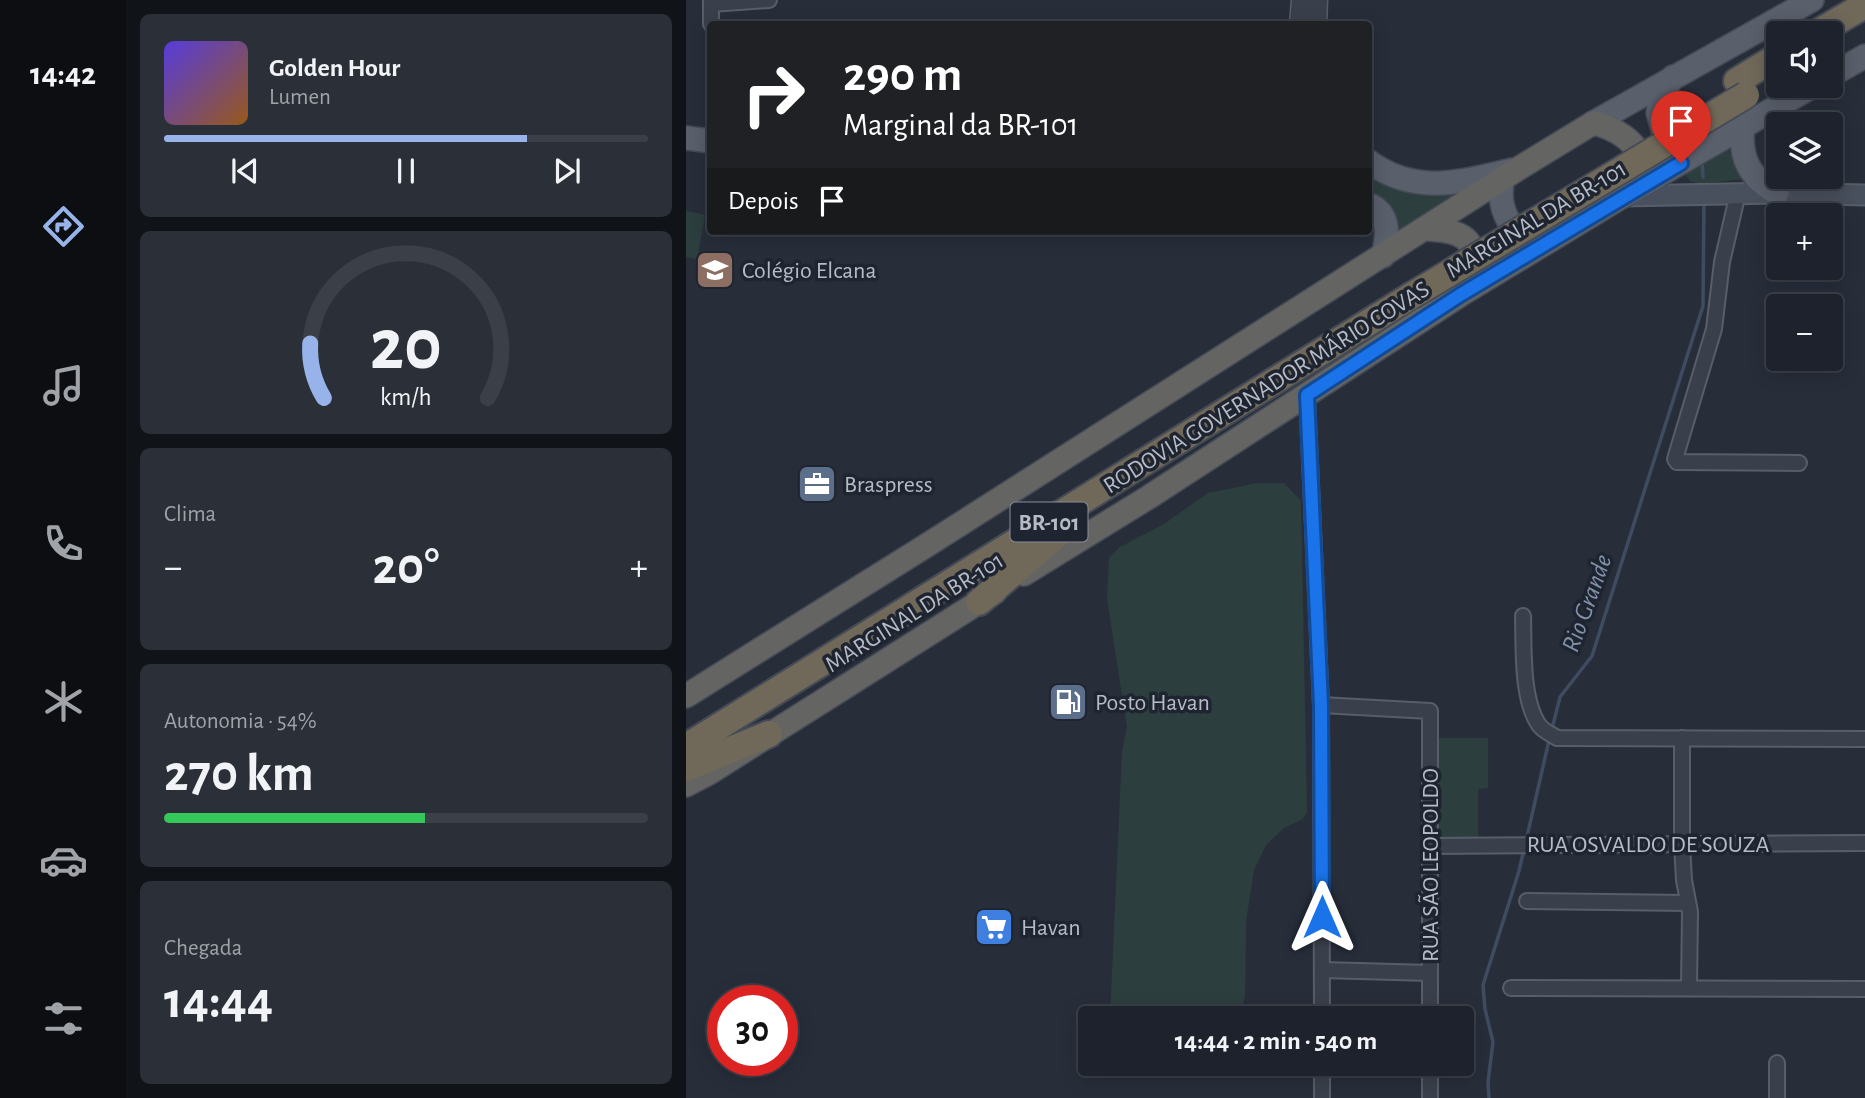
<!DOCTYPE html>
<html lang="pt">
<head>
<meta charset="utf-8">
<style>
  body { margin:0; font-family:"Alegreya Sans",sans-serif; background:#2a2f38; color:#f1f3f6; height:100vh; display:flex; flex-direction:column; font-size:26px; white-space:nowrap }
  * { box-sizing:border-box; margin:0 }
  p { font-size:23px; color:#a0a4a9 }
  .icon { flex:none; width:38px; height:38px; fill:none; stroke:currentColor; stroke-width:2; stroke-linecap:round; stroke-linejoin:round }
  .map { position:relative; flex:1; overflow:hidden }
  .side { display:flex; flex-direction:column; gap:14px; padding:14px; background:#101318; width:560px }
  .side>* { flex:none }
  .top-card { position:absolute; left:21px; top:21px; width:665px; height:214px; border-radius:7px; box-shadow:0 4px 18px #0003,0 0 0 2px #3b3f48; background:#202124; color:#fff; overflow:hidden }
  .fabs { position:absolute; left:1080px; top:21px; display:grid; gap:14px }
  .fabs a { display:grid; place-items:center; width:77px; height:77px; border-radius:7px; background:#1d222c; box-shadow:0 4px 18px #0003,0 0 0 2px #3b3f48; font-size:35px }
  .speed { position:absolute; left:21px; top:985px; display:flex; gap:14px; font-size:35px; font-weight:700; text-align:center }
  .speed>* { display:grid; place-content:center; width:91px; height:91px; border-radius:50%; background:#1d222c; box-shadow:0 4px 18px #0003,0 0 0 2px #3b3f48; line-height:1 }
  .speed .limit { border:10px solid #d22; background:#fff; color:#111 }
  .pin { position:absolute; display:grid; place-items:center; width:60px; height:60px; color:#fff; margin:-72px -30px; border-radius:50% 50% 50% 0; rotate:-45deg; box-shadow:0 0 7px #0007 }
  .pin .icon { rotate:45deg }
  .me { position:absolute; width:77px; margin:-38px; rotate:0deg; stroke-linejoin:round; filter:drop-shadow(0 0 5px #0008) }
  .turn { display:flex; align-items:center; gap:24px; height:147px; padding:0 21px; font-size:32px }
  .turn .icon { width:91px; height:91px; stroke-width:2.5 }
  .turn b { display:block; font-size:49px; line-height:60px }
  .then { display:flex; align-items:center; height:66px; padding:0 21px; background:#0003; gap:14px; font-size:26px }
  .big { font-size:52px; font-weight:700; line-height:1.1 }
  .side .card { flex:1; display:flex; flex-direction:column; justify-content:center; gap:10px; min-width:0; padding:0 24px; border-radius:10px; background:#2a2f38 }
  .side .dial { align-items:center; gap:0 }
  .dial svg { height:182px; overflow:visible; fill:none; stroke:#3b3f48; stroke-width:7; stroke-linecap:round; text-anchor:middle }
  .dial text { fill:#f1f3f6; stroke:none }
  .song { display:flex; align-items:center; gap:21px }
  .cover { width:84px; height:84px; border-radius:10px; background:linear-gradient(135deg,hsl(250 70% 55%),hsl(30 70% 35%)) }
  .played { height:7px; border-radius:4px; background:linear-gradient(90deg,#97b3ea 75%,#3b3f48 75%) }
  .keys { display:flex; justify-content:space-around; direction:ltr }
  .heat { display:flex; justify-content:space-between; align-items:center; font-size:38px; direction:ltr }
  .charge { height:10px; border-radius:5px; background:linear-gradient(90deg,#34c759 54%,#3b3f48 0) }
  .trip { position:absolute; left:392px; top:1006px; width:396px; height:70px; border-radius:7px; background:#1d222c; box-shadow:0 4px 18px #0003,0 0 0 2px #3b3f48; font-weight:700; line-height:70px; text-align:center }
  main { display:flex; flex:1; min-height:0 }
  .tabs { display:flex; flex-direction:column; width:126px; justify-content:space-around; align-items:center; background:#0c0e12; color:#a0a4a9 }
  .tabs .icon { width:49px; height:49px }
  .tabs .selected { color:#97b3ea }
  .tabs b { font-size:32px; color:#f1f3f6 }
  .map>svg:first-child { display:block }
  .green { fill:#2d3e3f }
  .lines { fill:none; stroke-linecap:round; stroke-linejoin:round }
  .stream { stroke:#3f4b61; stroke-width:3.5 }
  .minor-casing { stroke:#585e69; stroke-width:18 }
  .tertiary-casing { stroke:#585e69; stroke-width:21 }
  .secondary-casing { stroke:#585e69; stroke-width:23 }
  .primary-casing { stroke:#434954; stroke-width:26 }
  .trunk-casing { stroke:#454b56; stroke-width:26 }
  .motorway-casing { stroke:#454b56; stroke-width:30 }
  .minor { stroke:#3a404b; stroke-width:14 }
  .tertiary { stroke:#3a404b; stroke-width:18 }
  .secondary { stroke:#49505d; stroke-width:19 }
  .primary { stroke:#595f6b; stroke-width:23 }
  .trunk { stroke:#646462; stroke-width:23 }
  .motorway { stroke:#706859; stroke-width:26 }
  .motorway-bridge-casing { stroke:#454b56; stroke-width:30; stroke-linecap:butt }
  .motorway-bridge { stroke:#706859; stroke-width:26 }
  .route-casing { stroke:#114b97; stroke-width:18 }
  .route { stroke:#1a73e8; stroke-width:12 }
  .labels { text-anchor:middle; stroke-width:7; stroke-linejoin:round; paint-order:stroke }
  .shield { fill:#1f2530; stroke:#898e99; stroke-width:2 }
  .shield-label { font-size:23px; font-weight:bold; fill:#b6bbc6 }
  .street-label { font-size:24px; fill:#b6bbc6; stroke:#1f2530 }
  .poi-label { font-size:24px; fill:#b6bbc6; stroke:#1f2530; text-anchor:start }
  .water-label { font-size:26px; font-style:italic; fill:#8291aa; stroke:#1f2530 }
</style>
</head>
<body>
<main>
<nav class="tabs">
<b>14:42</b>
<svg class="icon selected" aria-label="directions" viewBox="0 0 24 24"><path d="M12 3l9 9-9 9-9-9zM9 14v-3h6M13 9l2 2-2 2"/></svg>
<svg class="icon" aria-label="music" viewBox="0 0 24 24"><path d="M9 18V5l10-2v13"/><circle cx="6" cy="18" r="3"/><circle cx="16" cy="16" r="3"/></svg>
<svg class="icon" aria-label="phone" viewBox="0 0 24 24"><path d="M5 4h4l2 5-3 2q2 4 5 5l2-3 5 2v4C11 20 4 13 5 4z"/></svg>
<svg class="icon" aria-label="climate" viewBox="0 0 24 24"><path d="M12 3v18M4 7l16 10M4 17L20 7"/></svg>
<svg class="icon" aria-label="car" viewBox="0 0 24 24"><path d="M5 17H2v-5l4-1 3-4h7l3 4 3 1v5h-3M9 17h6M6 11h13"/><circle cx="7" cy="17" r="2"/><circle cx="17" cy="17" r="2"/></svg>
<svg class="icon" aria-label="filters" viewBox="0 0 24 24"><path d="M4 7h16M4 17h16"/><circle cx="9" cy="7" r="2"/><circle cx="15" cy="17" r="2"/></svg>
</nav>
<section class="side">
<div class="card">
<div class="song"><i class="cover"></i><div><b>Golden Hour</b><p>Lumen</p></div></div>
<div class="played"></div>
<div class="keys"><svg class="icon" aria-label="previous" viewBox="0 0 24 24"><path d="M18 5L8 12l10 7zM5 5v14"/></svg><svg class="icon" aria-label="pause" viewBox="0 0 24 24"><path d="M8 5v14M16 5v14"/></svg><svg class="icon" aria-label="next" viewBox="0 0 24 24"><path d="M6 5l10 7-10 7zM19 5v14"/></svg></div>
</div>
<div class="card dial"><svg viewBox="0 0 100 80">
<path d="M14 69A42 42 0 1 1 86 69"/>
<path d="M14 69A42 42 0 0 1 8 45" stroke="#97b3ea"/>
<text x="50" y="56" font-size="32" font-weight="700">20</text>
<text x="50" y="72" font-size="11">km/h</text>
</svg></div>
<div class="card"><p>Clima</p>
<div class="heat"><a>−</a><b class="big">20°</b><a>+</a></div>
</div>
<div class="card"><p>Autonomia · 54%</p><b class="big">270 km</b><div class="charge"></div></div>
<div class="card"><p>Chegada</p><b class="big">14:44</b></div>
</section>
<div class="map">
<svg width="1179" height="1098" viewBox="0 0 1179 1098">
  <rect width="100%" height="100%" fill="#272e3a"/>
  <g class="green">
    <path d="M1040,144L1057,179L1014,184L1004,181L996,170Z"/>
    <path d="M682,174L775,192L714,233L705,207L683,195Z"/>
    <path d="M0,211L19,215L11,259L0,257Z"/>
    <path d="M571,483H598L615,501L621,812L617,819L598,828L580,845L568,870L560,921L559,997L552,1018H424L436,752L441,727L421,599L423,558L434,547L478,524L522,493Z"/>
    <path d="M751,738H802V788L792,789V841H752Z"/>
  </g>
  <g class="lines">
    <g class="stream">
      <path d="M1016,163L1017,177"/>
      <path d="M866,729L874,697L906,656L1017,306L1018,199"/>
      <path d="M840,841L864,736"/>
      <path d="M803,1098L802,1082L807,1042L799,1009L797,985L833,871L838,849"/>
    </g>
    <g class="minor-casing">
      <g id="minor">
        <path d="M25,0V24"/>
        <path d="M25,4L83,0"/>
        <path d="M1052,193L1036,262L1028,329L989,459L991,462L1113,463"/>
        <path d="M621,395L635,705L636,1018"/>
        <path d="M837,616C838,647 835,699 853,725C857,731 865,734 871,738L1179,739"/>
        <path d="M635,705L744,711V1018"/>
        <path d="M996,738V844L998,880L1004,912L1003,988"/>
        <path d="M744,846L1179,843"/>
        <path d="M841,901L1002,903"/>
        <path d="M636,970L744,973"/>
        <path d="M825,988L1179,989"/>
        <path d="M744,1064V1098"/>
        <path d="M636,1098V1064"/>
        <path d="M1091,1098V1063"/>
      </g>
    </g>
    <g class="tertiary-casing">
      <g id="tertiary">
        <path d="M613,24L615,0"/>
        <path d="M631,24L632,0"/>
      </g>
    </g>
    <g class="secondary-casing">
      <path id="secondary" d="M937,196L1091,193L1179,195"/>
    </g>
    <g class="primary-casing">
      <g id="primary">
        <path d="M1144,76L1179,56"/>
        <path d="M987,77L974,98L972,113L977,130L987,141L1002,146"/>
        <path d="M907,123L1126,0"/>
        <path d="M1057,127C1053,158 1064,178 1091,193"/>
        <path d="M0,138L24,141"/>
        <path d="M682,161C729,196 775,182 826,170"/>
        <path d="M817,178C811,204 820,231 848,240"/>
        <path d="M937,196L1127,86"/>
        <path d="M682,204C705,214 702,236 697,256"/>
      </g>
    </g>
    <g class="trunk-casing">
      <g id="trunk">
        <path d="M738,229C771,230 794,235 787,275"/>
        <path d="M0,696L246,542L830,170L907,123C926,127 951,140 955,161C957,174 945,187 937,196L774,295L463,497L338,574"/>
        <path d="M0,785L23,773L309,592"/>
      </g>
    </g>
    <g class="motorway-casing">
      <g id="motorway">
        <path d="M1131,33L1179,5"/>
        <path d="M1051,81L1092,56"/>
        <path d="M293,602L385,523"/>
        <path d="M0,747L725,296"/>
        <path d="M0,768L83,734"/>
      </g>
    </g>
    <use href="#minor" class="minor"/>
    <use href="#tertiary" class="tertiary"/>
    <use href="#secondary" class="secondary"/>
    <use href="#primary" class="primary"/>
    <use href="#trunk" class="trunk"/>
    <use href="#motorway" class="motorway"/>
    <g class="motorway-bridge-casing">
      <path id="motorway-bridge" d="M725,296L1060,95"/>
    </g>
    <use href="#motorway-bridge" class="motorway-bridge"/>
  </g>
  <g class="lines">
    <g class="route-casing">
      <path id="route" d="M636,917L635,705L621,395L774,295L995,163"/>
    </g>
    <use href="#route" class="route"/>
  </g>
  <defs>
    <g id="school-square" transform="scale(2.0125)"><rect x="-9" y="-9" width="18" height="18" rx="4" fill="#8d6e63" stroke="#1f2530"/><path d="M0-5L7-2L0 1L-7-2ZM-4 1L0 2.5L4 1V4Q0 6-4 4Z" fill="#fff"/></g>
    <g id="office-square" transform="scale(2.0125)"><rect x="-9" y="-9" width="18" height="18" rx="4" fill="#5c6f8a" stroke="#1f2530"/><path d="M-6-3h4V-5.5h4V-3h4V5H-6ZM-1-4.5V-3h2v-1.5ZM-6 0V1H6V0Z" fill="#fff"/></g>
    <g id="fuel-square" transform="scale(2.0125)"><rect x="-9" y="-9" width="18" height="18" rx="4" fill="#5c6f8a" stroke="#1f2530"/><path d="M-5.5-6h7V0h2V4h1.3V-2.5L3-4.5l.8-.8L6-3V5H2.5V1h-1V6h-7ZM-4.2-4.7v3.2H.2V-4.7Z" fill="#fff"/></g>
    <g id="supermarket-square" transform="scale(2.0125)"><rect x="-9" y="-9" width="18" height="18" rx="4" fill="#3f7fe0" stroke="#1f2530"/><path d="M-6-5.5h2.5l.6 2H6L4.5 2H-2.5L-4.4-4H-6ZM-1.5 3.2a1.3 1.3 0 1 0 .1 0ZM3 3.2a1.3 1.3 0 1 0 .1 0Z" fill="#fff"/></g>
  </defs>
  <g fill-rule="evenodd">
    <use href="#school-square" x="29" y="270"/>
    <use href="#office-square" x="131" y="484"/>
    <use href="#fuel-square" x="382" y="702"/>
    <use href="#supermarket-square" x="308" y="927"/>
  </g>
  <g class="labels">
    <rect class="shield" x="324.5" y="502.5" width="77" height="39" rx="5"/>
    <g class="shield-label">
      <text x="363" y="530">BR-101</text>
    </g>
    <g class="street-label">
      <text transform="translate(850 219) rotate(-31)" y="8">MARGINAL DA BR-101</text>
      <text transform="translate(580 387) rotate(-32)" y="8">RODOVIA GOVERNADOR MÁRIO COVAS</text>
      <text transform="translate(228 612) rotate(-32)" y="8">MARGINAL DA BR-101</text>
      <text x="962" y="852">RUA OSVALDO DE SOUZA</text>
      <text transform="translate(744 865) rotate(-90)" y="8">RUA SÃO LEOPOLDO</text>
    </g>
    <g class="poi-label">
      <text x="56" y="278">Colégio Elcana</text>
      <text x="158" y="492">Braspress</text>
      <text x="409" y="710">Posto Havan</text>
      <text x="335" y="935">Havan</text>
    </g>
    <g class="water-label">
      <text transform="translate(900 603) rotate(-70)" y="9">Rio Grande</text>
    </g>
  </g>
</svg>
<div class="fabs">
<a><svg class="icon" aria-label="sound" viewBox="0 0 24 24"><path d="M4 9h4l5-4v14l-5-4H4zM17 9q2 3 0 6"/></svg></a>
<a><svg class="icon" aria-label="layers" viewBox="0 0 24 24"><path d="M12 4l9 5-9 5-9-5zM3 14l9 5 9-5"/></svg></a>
<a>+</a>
<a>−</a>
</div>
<div class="speed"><div class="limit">30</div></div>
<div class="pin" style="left:995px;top:163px;background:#d93025"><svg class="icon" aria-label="arrive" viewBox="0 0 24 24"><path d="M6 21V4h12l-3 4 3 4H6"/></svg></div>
<svg class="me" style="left:636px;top:917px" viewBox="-20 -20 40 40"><path d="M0-17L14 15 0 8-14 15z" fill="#1a73e8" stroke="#fff" stroke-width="4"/></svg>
<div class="trip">14:44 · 2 min · 540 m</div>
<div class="top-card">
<div class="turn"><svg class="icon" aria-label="right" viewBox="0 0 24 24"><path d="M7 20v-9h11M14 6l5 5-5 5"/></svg><div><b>290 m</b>Marginal da BR-101</div></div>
<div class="then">Depois<svg class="icon" aria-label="arrive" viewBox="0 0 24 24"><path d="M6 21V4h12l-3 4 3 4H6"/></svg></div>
</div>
</div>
</main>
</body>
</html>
